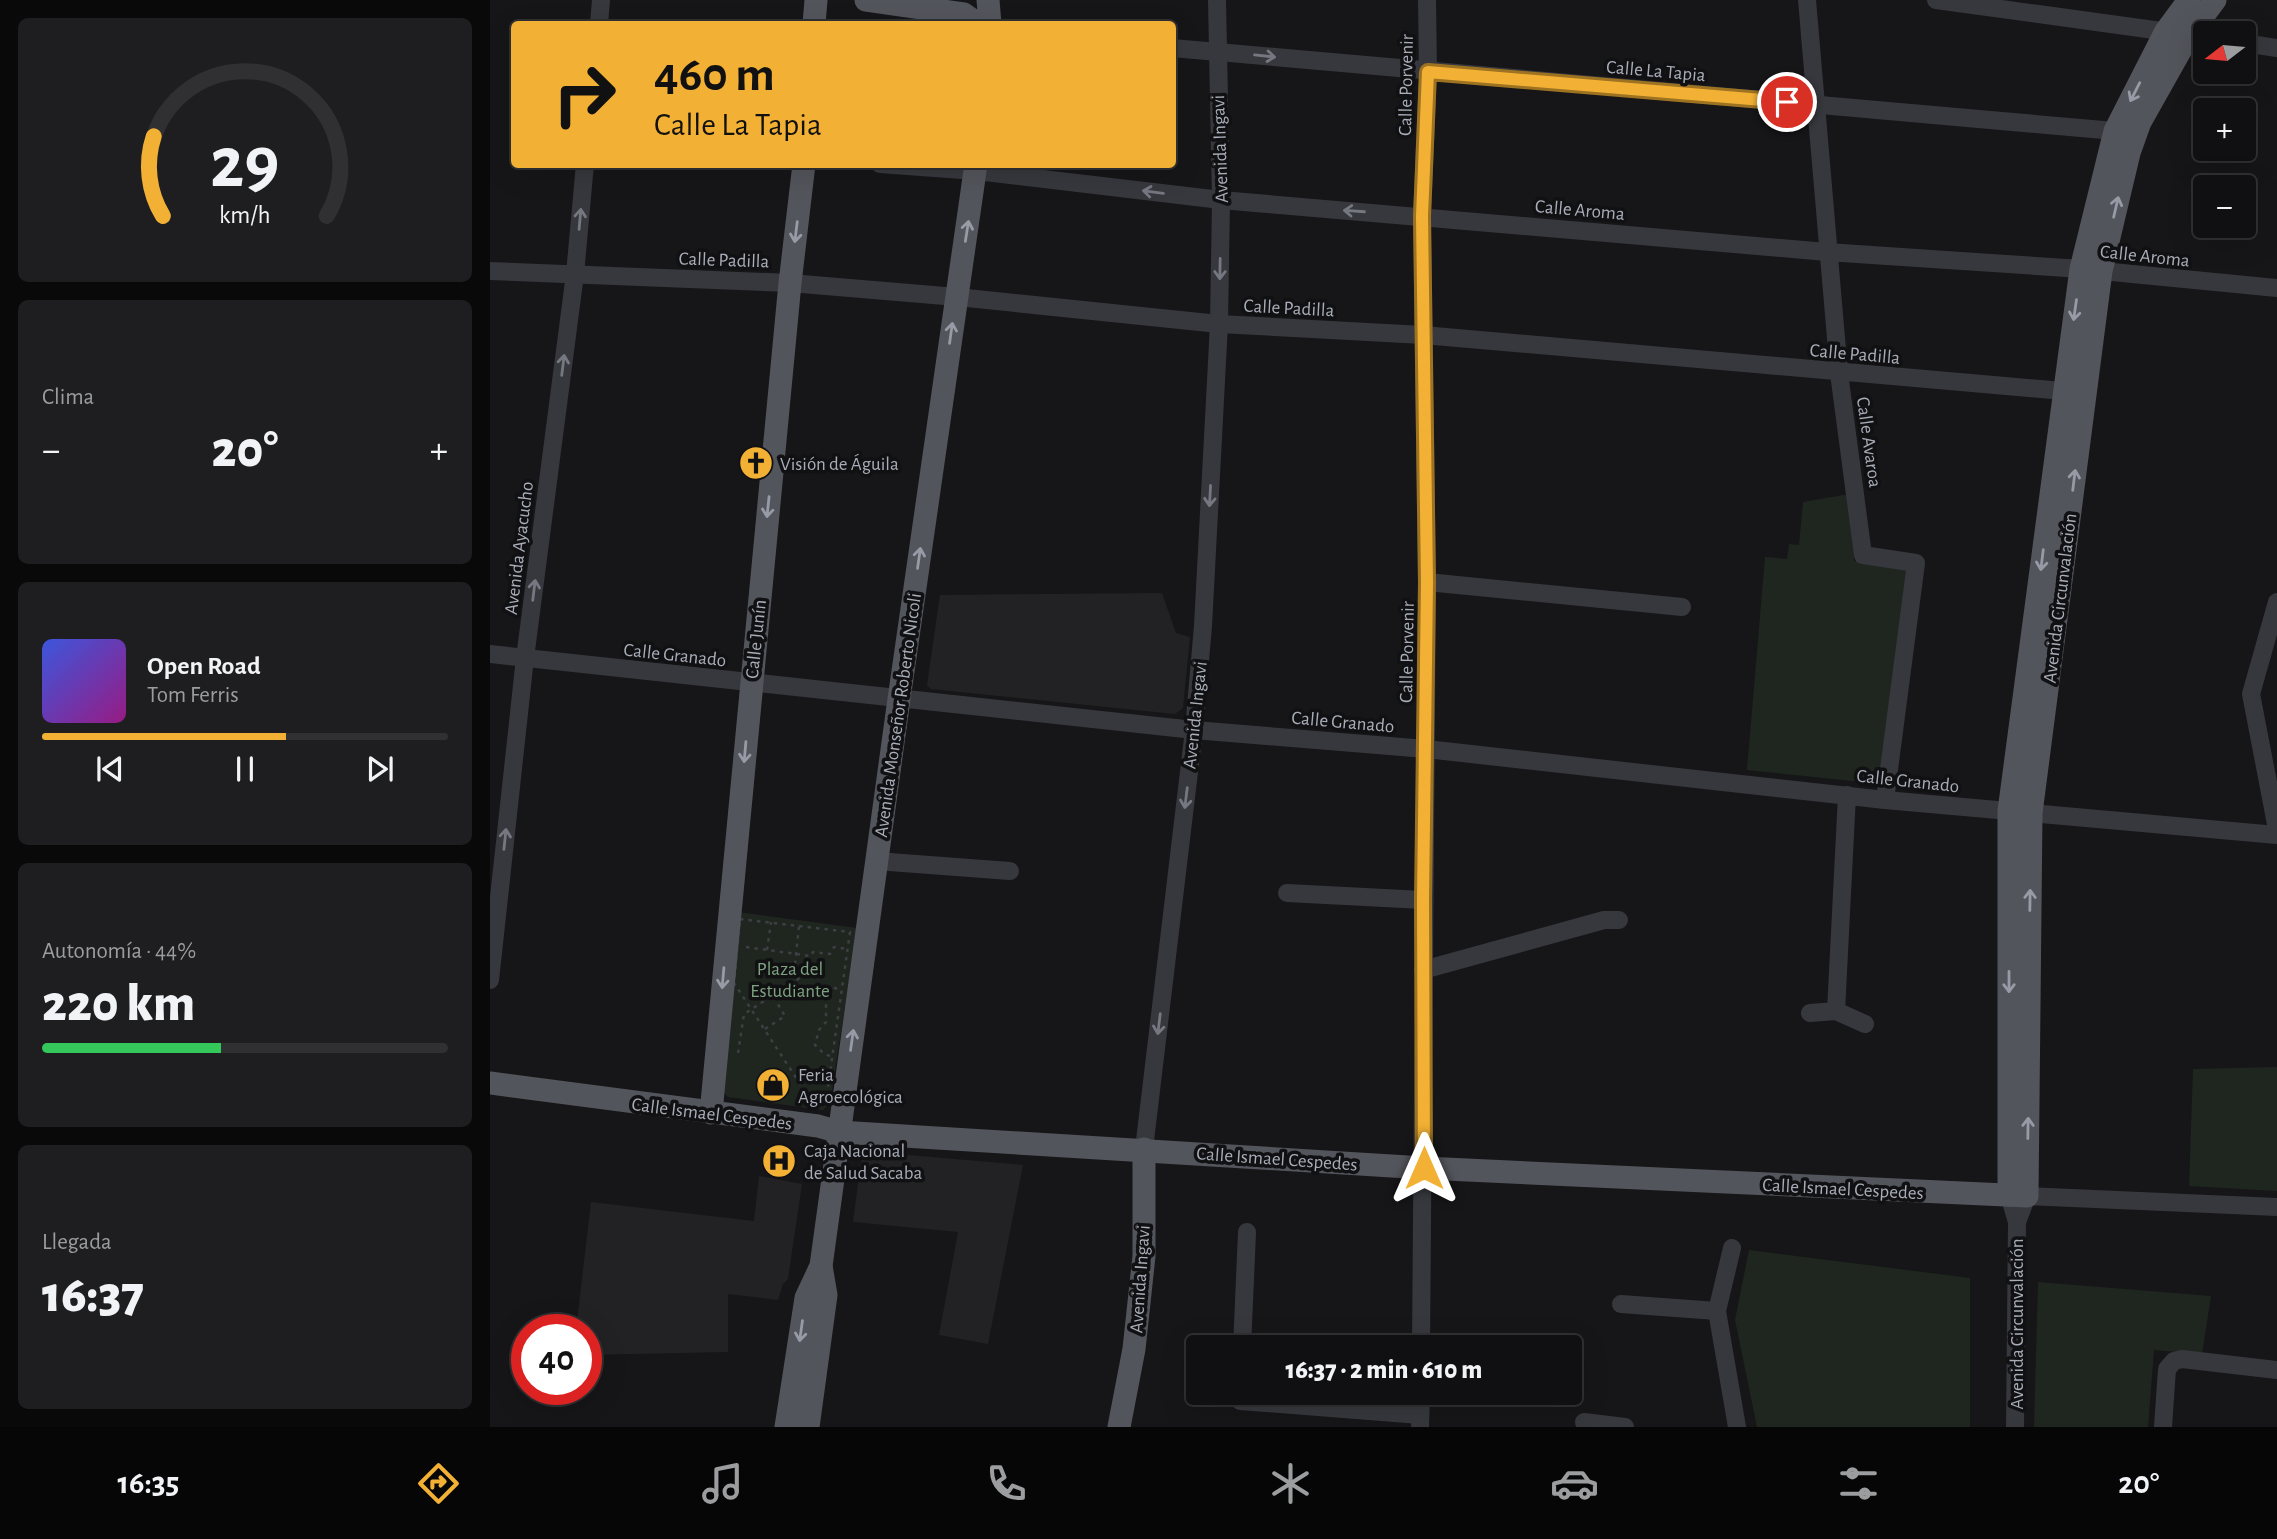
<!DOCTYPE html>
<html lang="es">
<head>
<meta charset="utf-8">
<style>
  body { margin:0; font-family:"Alegreya Sans",sans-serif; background:#1e1e20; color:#f1f3f6; height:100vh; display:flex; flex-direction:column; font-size:26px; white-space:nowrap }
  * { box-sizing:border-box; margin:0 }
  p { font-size:23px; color:#9c9d9f }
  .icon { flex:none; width:38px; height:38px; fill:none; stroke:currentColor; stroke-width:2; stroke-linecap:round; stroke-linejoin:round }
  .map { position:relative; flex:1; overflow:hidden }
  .panel { display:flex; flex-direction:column; gap:18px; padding:18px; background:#09090a; width:490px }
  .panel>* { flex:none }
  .hud { position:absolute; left:21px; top:21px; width:665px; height:147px; border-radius:7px; box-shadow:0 7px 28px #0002,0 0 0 2px #303032; background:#f2b134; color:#111; overflow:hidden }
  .needle { width:46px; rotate:254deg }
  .controls { position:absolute; left:1703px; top:21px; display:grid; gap:14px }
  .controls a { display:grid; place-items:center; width:63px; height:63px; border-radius:7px; background:#101012; box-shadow:0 7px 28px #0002,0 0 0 2px #303032; font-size:35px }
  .speed { position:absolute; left:21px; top:1314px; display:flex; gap:14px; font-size:35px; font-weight:700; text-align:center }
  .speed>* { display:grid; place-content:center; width:91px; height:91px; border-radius:50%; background:#101012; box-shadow:0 7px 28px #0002,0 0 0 2px #303032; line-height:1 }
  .speed .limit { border:10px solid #d22; background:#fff; color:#111 }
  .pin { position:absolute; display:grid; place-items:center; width:60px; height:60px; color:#fff; margin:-30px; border:4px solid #fff; border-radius:50%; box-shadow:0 2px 7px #0007 }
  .me { position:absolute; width:77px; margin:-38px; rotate:0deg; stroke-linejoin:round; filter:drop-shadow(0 0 5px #0008) }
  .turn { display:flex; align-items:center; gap:24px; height:147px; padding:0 28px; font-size:32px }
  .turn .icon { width:91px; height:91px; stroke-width:2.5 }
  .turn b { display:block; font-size:49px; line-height:60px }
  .big { font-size:52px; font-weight:800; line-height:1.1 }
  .panel .widget { flex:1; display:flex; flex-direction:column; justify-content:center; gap:10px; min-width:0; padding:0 24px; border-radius:10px; background:#1e1e20 }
  .panel .dial { align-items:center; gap:0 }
  .dial svg { height:182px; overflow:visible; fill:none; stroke:#303032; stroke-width:7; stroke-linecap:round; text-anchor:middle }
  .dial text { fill:#f1f3f6; stroke:none }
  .song { display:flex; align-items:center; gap:21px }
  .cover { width:84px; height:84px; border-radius:10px; background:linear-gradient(135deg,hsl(230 70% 55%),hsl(310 70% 35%)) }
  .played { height:7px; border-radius:4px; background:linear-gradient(90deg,#f2b134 60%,#303032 60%) }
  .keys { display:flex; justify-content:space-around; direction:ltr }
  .heat { display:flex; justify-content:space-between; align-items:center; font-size:38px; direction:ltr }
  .charge { height:10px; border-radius:5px; background:linear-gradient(90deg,#34c759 44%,#303032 0) }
  .trip { position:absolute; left:696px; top:1335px; width:396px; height:70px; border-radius:7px; background:#101012; box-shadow:0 7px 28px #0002,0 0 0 2px #303032; font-weight:800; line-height:70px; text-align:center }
  .dock { display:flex; height:112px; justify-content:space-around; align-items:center; background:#060607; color:#9c9d9f }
  .dock .icon { width:49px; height:49px }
  .dock .active { color:#f2b134 }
  .dock b { font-size:32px; color:#f1f3f6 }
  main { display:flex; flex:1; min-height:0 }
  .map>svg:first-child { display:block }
  .built { fill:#222225 }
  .green { fill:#1e261f }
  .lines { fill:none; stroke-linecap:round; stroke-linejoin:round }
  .path { stroke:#3d3f44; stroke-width:2.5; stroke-dasharray:3.5 5; stroke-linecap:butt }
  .minor { stroke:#37383d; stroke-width:18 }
  .major { stroke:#53555c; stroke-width:23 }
  .oneway { stroke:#757881 }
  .oneway2 { stroke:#979ba6 }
  .route-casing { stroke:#9d7322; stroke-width:18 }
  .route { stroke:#f2b134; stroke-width:12 }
  .labels { text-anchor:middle; stroke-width:7; stroke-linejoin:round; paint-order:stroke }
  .street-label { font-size:19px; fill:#a8adb8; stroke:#111113 }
  .poi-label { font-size:19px; fill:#a8adb8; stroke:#111113; text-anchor:start }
  .park-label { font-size:19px; fill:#7fa381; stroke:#111113 }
</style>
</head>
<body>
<main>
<section class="panel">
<div class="widget dial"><svg viewBox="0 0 100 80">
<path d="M14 69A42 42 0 1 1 86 69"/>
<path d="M14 69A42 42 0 0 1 10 34" stroke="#f2b134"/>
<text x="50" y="56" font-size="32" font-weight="700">29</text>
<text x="50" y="72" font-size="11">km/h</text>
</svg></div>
<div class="widget"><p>Clima</p>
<div class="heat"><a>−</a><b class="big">20°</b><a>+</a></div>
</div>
<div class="widget">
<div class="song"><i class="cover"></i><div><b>Open Road</b><p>Tom Ferris</p></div></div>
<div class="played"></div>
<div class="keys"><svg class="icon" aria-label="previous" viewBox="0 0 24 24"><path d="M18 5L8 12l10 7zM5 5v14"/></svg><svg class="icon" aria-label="pause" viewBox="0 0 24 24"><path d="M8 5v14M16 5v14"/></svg><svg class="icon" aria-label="next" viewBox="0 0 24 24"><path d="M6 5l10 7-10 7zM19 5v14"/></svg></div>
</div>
<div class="widget"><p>Autonomía · 44%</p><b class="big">220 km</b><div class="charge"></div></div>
<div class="widget"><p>Llegada</p><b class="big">16:37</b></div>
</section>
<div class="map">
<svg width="1787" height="1427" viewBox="0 0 1787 1427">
  <rect width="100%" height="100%" fill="#161618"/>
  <g class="built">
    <path d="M672,593L686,633L700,637L693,708L685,714L441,689L437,685L450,595Z"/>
    <path d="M384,1152L533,1165L498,1344L449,1335L468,1232L363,1222L371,1161Z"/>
    <path d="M269,1176L312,1184L298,1279L293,1284L288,1300L238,1294V1352L96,1355V1330H86L101,1202L264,1221Z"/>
  </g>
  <g class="green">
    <path d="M1365,493L1364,561L1419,570L1391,784L1257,770L1275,557L1297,559L1299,544L1309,545L1313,502Z"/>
    <path d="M248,912L367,928L340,1103L333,1110L238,1097L232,1091Z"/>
    <path d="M1787,1067V1191L1699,1186L1703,1069Z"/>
    <path d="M1259,1250L1480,1278V1427H1267L1245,1320Z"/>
    <path d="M1548,1282L1721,1296L1712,1354L1664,1350L1658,1427H1544Z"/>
  </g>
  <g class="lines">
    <g class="path">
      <path d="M250,919L360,932L336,1101L320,1099L244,983Z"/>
      <path d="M256,947L321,956L323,952L340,954L344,947L357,949"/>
      <path d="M277,950L281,922"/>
      <path d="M305,964L309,926"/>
      <path d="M275,1029L295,1016L283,996"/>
      <path d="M248,1053L254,1014L319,972"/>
      <path d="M340,1056L334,1054L325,1045L329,1030L336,1022V992L342,987L350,990"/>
    </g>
    <g class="minor">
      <path d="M1317,0L1349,373L1373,555L1426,563L1395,800"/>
      <path d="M1446,0L1715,37"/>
      <path d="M109,24L111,0"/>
      <path d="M1754,43L1787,48"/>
      <path d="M682,48L1625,131L1635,134"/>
      <path d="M390,164L486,171L731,200L1337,252L1591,269L1787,288"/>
      <path d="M0,271L300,283L467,297L729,324L933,335L1585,392"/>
      <path d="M937,582L1192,607"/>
      <path d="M1787,602L1761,694L1787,829"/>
      <path d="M0,654L704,730L936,749L1395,800L1787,835"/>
      <path d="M386,861L520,871"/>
      <path d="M797,893L933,900"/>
      <path d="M933,970L1114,920H1129"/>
      <path d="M0,980L35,658L85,274L95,164"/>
      <path d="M1346,1011L1357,795"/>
      <path d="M1320,1013L1346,1011L1375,1024"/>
      <path d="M654,1149L704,730L713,626L729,324L731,200L727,0"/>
      <path d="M1519,1195L1527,1222L1537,1196L1787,1207"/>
      <path d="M1242,1248L1227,1311L1247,1427"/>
      <path d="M1131,1304L1227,1311"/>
      <path d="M752,1348L757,1232"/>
      <path d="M931,1348L937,582L932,216L938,72L937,0"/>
      <path d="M750,1393V1401L930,1415"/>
      <path d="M1094,1422L1135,1427"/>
      <path d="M930,1427L931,1393"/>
      <path d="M1525,1427L1527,1222"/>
      <path d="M1673,1427L1677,1369L1684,1361L1692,1359L1787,1370"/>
    </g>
    <g class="major">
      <path d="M376,0L474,14L488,24"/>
      <path d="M498,0L500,24"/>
      <path d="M324,24L326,0"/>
      <path d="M0,1083L328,1126L349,1132L934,1168L1537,1196L1541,813L1611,271L1639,153L1650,122L1699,35L1725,0"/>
      <path d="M221,1113L300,283L314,164"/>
      <path d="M1519,1195V811L1591,269L1625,131L1676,31L1699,0"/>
      <path d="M296,1427L316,1298L331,1266L409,699L486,164"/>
      <path d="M318,1427L336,1295L331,1266"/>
      <path d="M629,1427L644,1349L654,1256V1149"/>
    </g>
  </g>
  <defs><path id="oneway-shaft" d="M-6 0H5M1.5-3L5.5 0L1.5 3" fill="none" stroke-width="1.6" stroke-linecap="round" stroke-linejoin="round" transform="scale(1.75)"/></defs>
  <g class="oneway">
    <use href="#oneway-shaft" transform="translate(775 56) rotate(6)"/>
    <use href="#oneway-shaft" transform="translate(663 192) rotate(-173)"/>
    <use href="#oneway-shaft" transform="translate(864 211) rotate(-176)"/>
    <use href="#oneway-shaft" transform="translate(90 219) rotate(-85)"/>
    <use href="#oneway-shaft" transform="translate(730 269) rotate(91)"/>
    <use href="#oneway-shaft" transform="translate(73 365) rotate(-83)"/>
    <use href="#oneway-shaft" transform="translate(720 496) rotate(93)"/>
    <use href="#oneway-shaft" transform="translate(44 590) rotate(-83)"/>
    <use href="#oneway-shaft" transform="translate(696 798) rotate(97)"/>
    <use href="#oneway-shaft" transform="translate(15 839) rotate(-84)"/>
    <use href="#oneway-shaft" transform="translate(669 1024) rotate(97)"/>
  </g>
  <g class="oneway2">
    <use href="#oneway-shaft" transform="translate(1645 92) rotate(117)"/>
    <use href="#oneway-shaft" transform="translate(1626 207) rotate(-77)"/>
    <use href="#oneway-shaft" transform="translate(477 231) rotate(-81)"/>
    <use href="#oneway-shaft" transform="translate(306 232) rotate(97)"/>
    <use href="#oneway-shaft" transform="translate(1585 310) rotate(98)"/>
    <use href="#oneway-shaft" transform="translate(461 333) rotate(-82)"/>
    <use href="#oneway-shaft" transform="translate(1584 480) rotate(-83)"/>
    <use href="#oneway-shaft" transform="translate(278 507) rotate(96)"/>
    <use href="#oneway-shaft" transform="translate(429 558) rotate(-82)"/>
    <use href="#oneway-shaft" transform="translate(1552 560) rotate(97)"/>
    <use href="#oneway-shaft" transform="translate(255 752) rotate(95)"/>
    <use href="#oneway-shaft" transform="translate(1540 900) rotate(-89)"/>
    <use href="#oneway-shaft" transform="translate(233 978) rotate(95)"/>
    <use href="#oneway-shaft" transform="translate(1519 982) rotate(90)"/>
    <use href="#oneway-shaft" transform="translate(362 1040) rotate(-82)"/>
    <use href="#oneway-shaft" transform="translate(1538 1128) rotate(-89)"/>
    <use href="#oneway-shaft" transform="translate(311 1331) rotate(98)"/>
  </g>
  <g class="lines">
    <g class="route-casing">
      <path id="route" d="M934,1168L933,900L937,582L932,216L938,72L1297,102"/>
    </g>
    <use href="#route" class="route"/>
  </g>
  <defs>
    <g id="church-disc" transform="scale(1.75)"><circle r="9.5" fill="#f2b134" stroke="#111113"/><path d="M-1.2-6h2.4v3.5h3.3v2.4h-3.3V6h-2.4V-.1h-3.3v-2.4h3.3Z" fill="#111"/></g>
    <g id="shop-disc" transform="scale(1.75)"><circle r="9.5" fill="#f2b134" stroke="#111113"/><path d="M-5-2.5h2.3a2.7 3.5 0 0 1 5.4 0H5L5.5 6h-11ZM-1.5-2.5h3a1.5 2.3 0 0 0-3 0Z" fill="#111"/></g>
    <g id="hospital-disc" transform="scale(1.75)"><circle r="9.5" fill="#f2b134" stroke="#111113"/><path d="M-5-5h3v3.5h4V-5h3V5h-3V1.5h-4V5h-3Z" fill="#111"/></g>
  </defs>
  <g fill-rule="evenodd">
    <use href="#church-disc" x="266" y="463"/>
    <use href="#shop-disc" x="283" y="1085"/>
    <use href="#hospital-disc" x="289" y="1161"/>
  </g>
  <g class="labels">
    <g class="street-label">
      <text transform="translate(1166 70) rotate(5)" y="7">Calle La Tapia</text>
      <text transform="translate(915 85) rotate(-89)" y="7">Calle Porvenir</text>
      <text transform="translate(729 149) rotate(-92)" y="7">Avenida Ingavi</text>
      <text transform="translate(1090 209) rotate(5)" y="7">Calle Aroma</text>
      <text transform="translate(1655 255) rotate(6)" y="7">Calle Aroma</text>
      <text transform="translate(234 259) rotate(2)" y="7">Calle Padilla</text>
      <text transform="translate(799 307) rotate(3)" y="7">Calle Padilla</text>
      <text transform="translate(1365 353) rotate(5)" y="7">Calle Padilla</text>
      <text transform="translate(1380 442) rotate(82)" y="7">Calle Avaroa</text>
      <text transform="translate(28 548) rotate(-83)" y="7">Avenida Ayacucho</text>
      <text transform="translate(1569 598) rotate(-83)" y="7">Avenida Circunvalación</text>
      <text transform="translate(265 639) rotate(-84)" y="7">Calle Junín</text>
      <text transform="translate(916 652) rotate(-89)" y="7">Calle Porvenir</text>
      <text transform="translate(185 654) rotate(6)" y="7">Calle Granado</text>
      <text transform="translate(407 715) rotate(-82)" y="7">Avenida Monseñor Roberto Nicoli</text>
      <text transform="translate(704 715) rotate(-84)" y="7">Avenida Ingavi</text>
      <text transform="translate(853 721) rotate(5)" y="7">Calle Granado</text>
      <text transform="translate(1418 780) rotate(6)" y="7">Calle Granado</text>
      <text transform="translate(222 1113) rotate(7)" y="7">Calle Ismael Cespedes</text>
      <text transform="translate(787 1158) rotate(4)" y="7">Calle Ismael Cespedes</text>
      <text transform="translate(1353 1188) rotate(3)" y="7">Calle Ismael Cespedes</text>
      <text transform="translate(649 1279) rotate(-86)" y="7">Avenida Ingavi</text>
      <text transform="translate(1526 1324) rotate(-90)" y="7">Avenida Circunvalación</text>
    </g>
    <g class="poi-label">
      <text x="290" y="470">Visión de Águila</text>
      <text x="308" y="1081">Feria<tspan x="308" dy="22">Agroecológica</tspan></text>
      <text x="314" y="1157">Caja Nacional<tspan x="314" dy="22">de Salud Sacaba</tspan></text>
    </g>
    <g class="park-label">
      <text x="300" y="975">Plaza del<tspan x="300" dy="22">Estudiante</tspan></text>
    </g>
  </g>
</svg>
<div class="controls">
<a><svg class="needle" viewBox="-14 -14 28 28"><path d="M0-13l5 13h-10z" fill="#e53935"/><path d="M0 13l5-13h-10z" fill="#9c9d9f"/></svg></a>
<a>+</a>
<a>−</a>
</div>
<div class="speed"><div class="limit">40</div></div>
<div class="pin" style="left:1297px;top:102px;background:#d93025"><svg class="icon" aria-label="arrive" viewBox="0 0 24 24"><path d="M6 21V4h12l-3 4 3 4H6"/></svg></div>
<svg class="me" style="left:934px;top:1168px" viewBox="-20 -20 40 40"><path d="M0-17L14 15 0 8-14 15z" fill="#f2b134" stroke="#fff" stroke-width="4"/></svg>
<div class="trip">16:37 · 2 min · 610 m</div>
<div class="hud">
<div class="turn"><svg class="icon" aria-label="right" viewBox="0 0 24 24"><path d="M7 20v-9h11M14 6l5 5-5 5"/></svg><div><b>460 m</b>Calle La Tapia</div></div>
</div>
</div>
</main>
<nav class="dock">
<b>16:35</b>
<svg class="icon active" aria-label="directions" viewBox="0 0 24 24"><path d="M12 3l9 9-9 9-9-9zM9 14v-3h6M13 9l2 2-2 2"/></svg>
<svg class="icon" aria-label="music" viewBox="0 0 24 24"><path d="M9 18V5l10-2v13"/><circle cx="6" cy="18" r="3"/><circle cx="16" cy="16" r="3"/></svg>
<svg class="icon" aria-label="phone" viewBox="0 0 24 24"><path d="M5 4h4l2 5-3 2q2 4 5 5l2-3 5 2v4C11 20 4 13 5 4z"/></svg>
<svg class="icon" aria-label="climate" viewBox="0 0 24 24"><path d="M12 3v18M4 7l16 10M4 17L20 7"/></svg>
<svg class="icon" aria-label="car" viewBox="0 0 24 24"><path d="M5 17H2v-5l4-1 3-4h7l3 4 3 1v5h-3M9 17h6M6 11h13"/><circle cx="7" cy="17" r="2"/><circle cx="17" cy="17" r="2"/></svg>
<svg class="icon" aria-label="filters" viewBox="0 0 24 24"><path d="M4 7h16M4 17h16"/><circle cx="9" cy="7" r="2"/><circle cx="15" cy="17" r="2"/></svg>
<b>20°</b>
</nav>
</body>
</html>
